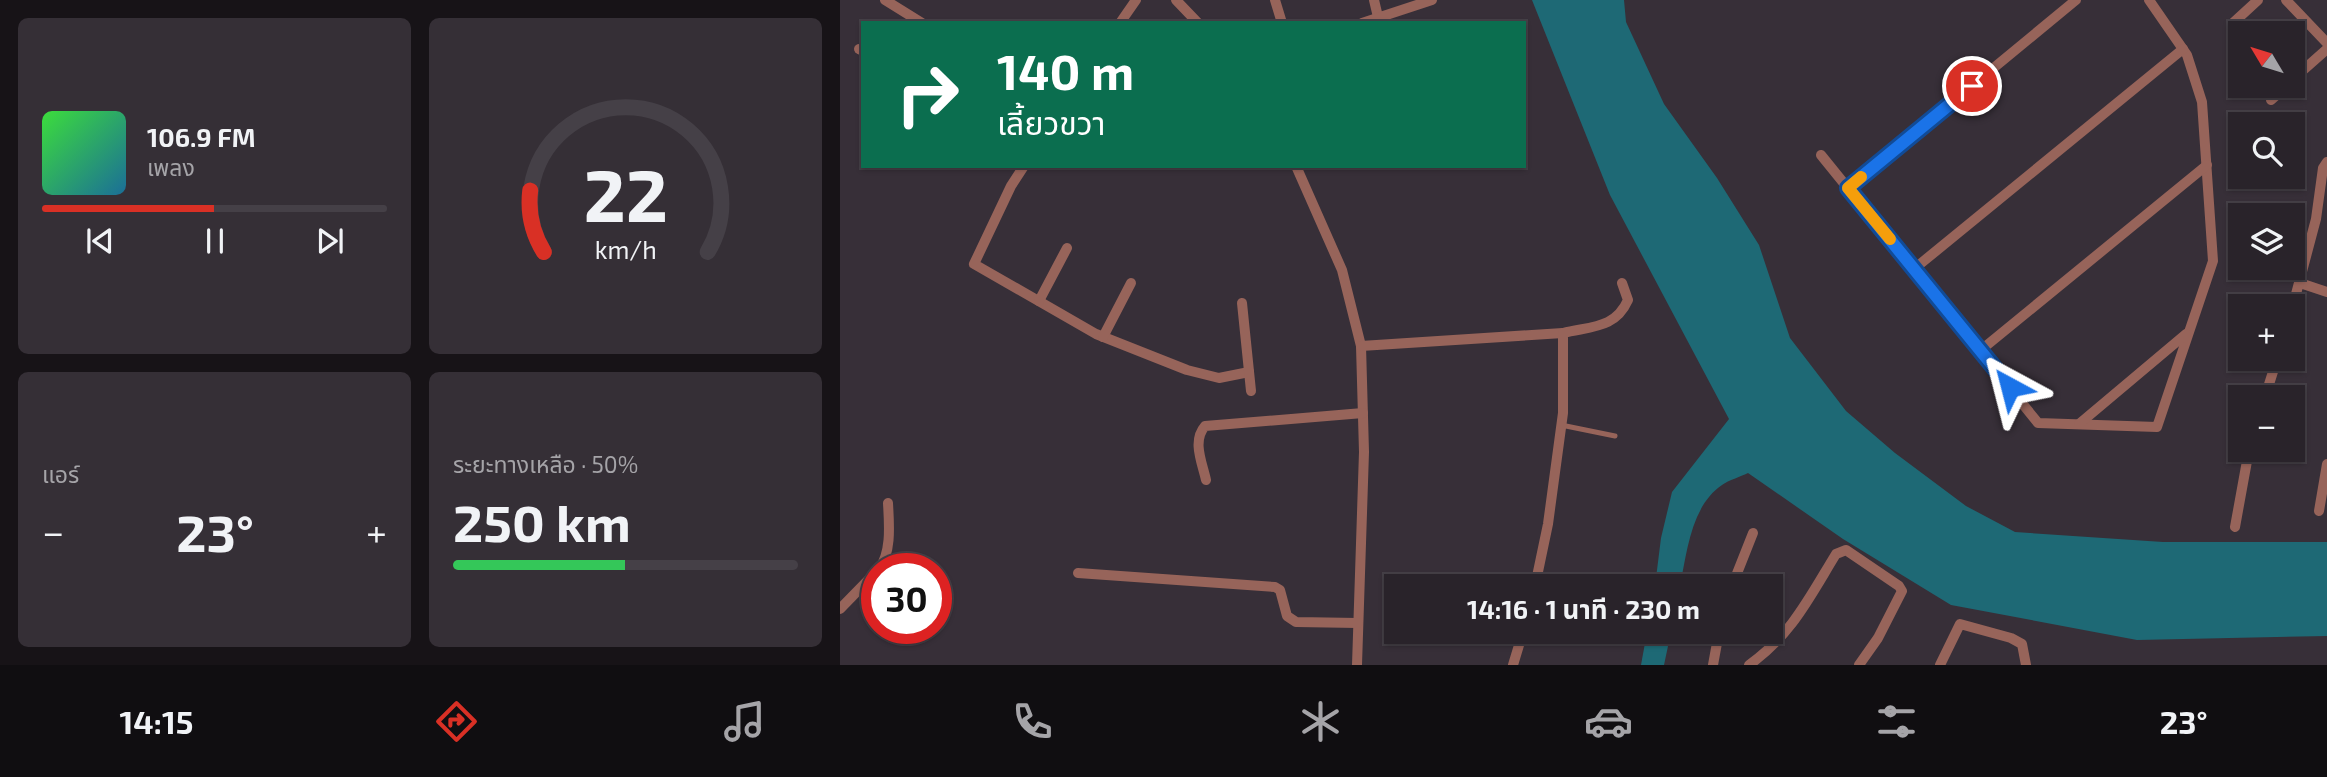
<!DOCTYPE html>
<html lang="th">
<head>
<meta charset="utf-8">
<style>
  body { margin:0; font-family:"Exo 2","Noto Sans Thai",sans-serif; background:#352f36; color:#f1f3f6; height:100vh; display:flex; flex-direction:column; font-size:26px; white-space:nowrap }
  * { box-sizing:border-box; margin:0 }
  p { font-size:23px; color:#a5a4a8 }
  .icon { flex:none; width:38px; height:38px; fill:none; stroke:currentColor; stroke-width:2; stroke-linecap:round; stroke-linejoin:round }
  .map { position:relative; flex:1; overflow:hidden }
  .side { display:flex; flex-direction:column; gap:18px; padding:18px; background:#171317; width:840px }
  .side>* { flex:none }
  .guide { position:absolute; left:21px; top:21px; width:665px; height:147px; border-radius:0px; box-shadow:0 2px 5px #0004,0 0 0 2px #454047; background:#0b6e4f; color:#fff; overflow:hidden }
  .needle { width:46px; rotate:308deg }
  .tools { position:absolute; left:1388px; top:21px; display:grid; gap:14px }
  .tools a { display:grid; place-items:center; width:77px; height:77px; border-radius:0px; background:#29232a; box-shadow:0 2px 5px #0004,0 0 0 2px #454047; font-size:35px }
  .speed { position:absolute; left:21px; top:553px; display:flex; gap:14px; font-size:35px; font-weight:700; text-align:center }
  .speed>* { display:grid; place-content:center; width:91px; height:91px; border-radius:50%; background:#29232a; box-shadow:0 2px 5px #0004,0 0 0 2px #454047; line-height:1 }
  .speed .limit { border:10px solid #d22; background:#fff; color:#111 }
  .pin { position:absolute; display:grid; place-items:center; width:60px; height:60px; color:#fff; margin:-30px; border:4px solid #fff; border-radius:50%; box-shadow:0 2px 7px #0007 }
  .me { position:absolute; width:77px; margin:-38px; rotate:322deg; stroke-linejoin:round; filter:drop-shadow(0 0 5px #0008) }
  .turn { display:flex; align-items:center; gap:24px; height:147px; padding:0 21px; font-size:32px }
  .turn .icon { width:91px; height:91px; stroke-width:2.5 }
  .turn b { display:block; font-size:49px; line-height:60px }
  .big { font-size:52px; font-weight:700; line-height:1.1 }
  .side .card { flex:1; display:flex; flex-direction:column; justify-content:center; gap:10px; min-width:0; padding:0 24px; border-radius:10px; background:#352f36 }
  .side .dial { align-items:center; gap:0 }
  .dial svg { height:182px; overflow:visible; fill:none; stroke:#454047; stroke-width:7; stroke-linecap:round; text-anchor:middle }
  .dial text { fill:#f1f3f6; stroke:none }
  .song { display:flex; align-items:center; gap:21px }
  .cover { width:84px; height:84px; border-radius:10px; background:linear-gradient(135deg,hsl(120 70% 55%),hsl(200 70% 35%)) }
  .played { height:7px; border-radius:4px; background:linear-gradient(90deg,#d93025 50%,#454047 50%) }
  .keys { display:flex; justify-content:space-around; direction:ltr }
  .heat { display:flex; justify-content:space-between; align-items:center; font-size:38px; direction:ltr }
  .charge { height:10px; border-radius:5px; background:linear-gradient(90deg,#34c759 50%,#454047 0) }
  .side .tiles { flex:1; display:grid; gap:18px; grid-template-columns:repeat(2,1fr) }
  .trip { position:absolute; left:544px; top:574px; width:399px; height:70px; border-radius:0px; background:#29232a; box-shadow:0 2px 5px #0004,0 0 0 2px #454047; font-weight:700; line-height:70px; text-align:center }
  .tab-bar { display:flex; height:112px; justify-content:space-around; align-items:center; background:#100e11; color:#a5a4a8 }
  .tab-bar .icon { width:49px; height:49px }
  .tab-bar .selected { color:#d93025 }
  .tab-bar b { font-size:32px; color:#f1f3f6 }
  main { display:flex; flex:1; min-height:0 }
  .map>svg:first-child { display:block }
  .water { fill:#1e6975 }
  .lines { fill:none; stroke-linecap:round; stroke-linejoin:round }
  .service { stroke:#97645a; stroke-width:5 }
  .minor { stroke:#97645a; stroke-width:10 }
  .route-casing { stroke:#114b97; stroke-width:18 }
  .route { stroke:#1a73e8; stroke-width:12 }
  .slow { stroke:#f59e0b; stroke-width:12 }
</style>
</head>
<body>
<main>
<section class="side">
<div class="tiles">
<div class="card">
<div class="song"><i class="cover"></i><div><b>106.9 FM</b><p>เพลง</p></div></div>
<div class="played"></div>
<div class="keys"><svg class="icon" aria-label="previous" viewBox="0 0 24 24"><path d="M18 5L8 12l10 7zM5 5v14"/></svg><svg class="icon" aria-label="pause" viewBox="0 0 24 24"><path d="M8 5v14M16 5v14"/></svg><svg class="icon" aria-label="next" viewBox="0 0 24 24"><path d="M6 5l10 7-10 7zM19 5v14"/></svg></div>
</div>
<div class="card dial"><svg viewBox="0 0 100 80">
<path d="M14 69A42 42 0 1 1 86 69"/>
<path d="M14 69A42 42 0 0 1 8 42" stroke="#d93025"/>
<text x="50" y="56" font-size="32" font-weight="700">22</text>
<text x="50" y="72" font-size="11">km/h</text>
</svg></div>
<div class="card"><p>แอร์</p>
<div class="heat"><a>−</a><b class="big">23°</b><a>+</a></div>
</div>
<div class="card"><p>ระยะทางเหลือ · 50%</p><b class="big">250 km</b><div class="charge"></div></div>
</div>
</section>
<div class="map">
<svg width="1487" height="665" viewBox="0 0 1487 665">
  <rect width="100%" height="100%" fill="#372f38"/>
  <g class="water">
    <path d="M692,0H784L786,22L824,104L877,178L919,245L950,338L1006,411L1055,453L1126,506L1175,532L1323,542H1487V636L1297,640L1111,605L1003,539L908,473C900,477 889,480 882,485C851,506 847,552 840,586H815L821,538L832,492L889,419L770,195Z"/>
    <path d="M807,632H831L824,665H801Z"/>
  </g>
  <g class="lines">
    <path class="service" d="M721,425L775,436"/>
    <g class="minor">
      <path d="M45,0L82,23"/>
      <path d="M336,0L358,23"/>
      <path d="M435,0L442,23"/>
      <path d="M534,0L538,17"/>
      <path d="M1446,0L1487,43"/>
      <path d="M280,23L296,0"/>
      <path d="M522,23L592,0"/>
      <path d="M1393,23L1418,0"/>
      <path d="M19,49L23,51"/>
      <path d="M1452,80L1487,49"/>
      <path d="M1431,100L1447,86"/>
      <path d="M981,155L1198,423L1317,427L1373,261L1362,102L1347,55L1309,0"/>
      <path d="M184,166L171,186L134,264L256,334L347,370L379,378L409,372"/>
      <path d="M456,166L502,270L521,346L524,452L517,665"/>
      <path d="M1008,188L1236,0"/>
      <path d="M1074,269L1343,49"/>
      <path d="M1460,283L1487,292"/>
      <path d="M199,301L227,248"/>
      <path d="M402,303L411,391"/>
      <path d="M1452,309L1476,219L1483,168L1487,162"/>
      <path d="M263,337L291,283"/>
      <path d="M521,346L723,333"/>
      <path d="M1141,350L1367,165"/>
      <path d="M1425,397L1437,359"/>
      <path d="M1239,424L1346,334"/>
      <path d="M366,480C362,462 352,441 365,426L523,413"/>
      <path d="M1479,511L1487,464"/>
      <path d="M1395,527L1409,450"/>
      <path d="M39,569C52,552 49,523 48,503"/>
      <path d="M238,573L435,587L440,590L447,616L456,622L518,623"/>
      <path d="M695,586L708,524L723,413V333C751,326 775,329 788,300L782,283"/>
      <path d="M892,586L913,533"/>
      <path d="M0,609L37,571"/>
      <path d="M673,665L683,632"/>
      <path d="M873,665L879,632"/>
      <path d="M909,665C952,634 969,598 996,554L1006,550L1059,586L1062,591L1038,638L1019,665"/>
      <path d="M1100,665L1120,624L1171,638L1182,644L1186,665"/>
    </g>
  </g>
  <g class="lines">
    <g class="route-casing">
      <path id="route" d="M1132,86L1008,188L1170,387"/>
    </g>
    <use href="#route" class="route"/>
    <path class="slow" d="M1021,177L1008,188L1050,239"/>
  </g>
</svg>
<div class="tools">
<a><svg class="needle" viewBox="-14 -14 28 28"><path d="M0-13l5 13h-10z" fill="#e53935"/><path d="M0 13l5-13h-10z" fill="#a5a4a8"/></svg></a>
<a><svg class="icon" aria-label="search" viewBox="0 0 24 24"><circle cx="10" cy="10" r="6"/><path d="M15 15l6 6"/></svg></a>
<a><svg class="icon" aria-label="layers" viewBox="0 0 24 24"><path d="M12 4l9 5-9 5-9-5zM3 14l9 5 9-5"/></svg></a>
<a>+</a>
<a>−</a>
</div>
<div class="speed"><div class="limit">30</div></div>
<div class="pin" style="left:1132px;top:86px;background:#d93025"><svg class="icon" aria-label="arrive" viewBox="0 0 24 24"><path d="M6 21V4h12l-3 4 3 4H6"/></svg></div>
<svg class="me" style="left:1170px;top:387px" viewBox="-20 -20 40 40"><path d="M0-17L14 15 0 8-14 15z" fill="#1a73e8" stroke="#fff" stroke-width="4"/></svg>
<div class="trip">14:16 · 1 นาที · 230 m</div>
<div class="guide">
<div class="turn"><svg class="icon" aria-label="right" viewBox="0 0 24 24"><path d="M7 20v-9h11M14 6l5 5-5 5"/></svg><div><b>140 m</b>เลี้ยวขวา</div></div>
</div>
</div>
</main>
<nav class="tab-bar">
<b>14:15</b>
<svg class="icon selected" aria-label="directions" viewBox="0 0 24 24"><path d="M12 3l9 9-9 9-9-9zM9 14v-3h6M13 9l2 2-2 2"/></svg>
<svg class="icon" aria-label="music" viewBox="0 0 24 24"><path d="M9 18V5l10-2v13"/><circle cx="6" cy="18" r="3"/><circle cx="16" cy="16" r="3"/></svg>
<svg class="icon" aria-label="phone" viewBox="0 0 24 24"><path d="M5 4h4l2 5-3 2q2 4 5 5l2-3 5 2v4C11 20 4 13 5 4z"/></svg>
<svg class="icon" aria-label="climate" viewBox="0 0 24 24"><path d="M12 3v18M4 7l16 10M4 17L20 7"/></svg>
<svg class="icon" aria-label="car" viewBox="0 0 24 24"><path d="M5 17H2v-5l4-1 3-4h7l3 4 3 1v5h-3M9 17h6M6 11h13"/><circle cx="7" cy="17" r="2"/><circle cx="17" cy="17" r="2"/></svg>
<svg class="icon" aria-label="filters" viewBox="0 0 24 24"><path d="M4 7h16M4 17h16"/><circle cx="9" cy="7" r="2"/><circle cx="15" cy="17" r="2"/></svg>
<b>23°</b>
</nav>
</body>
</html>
